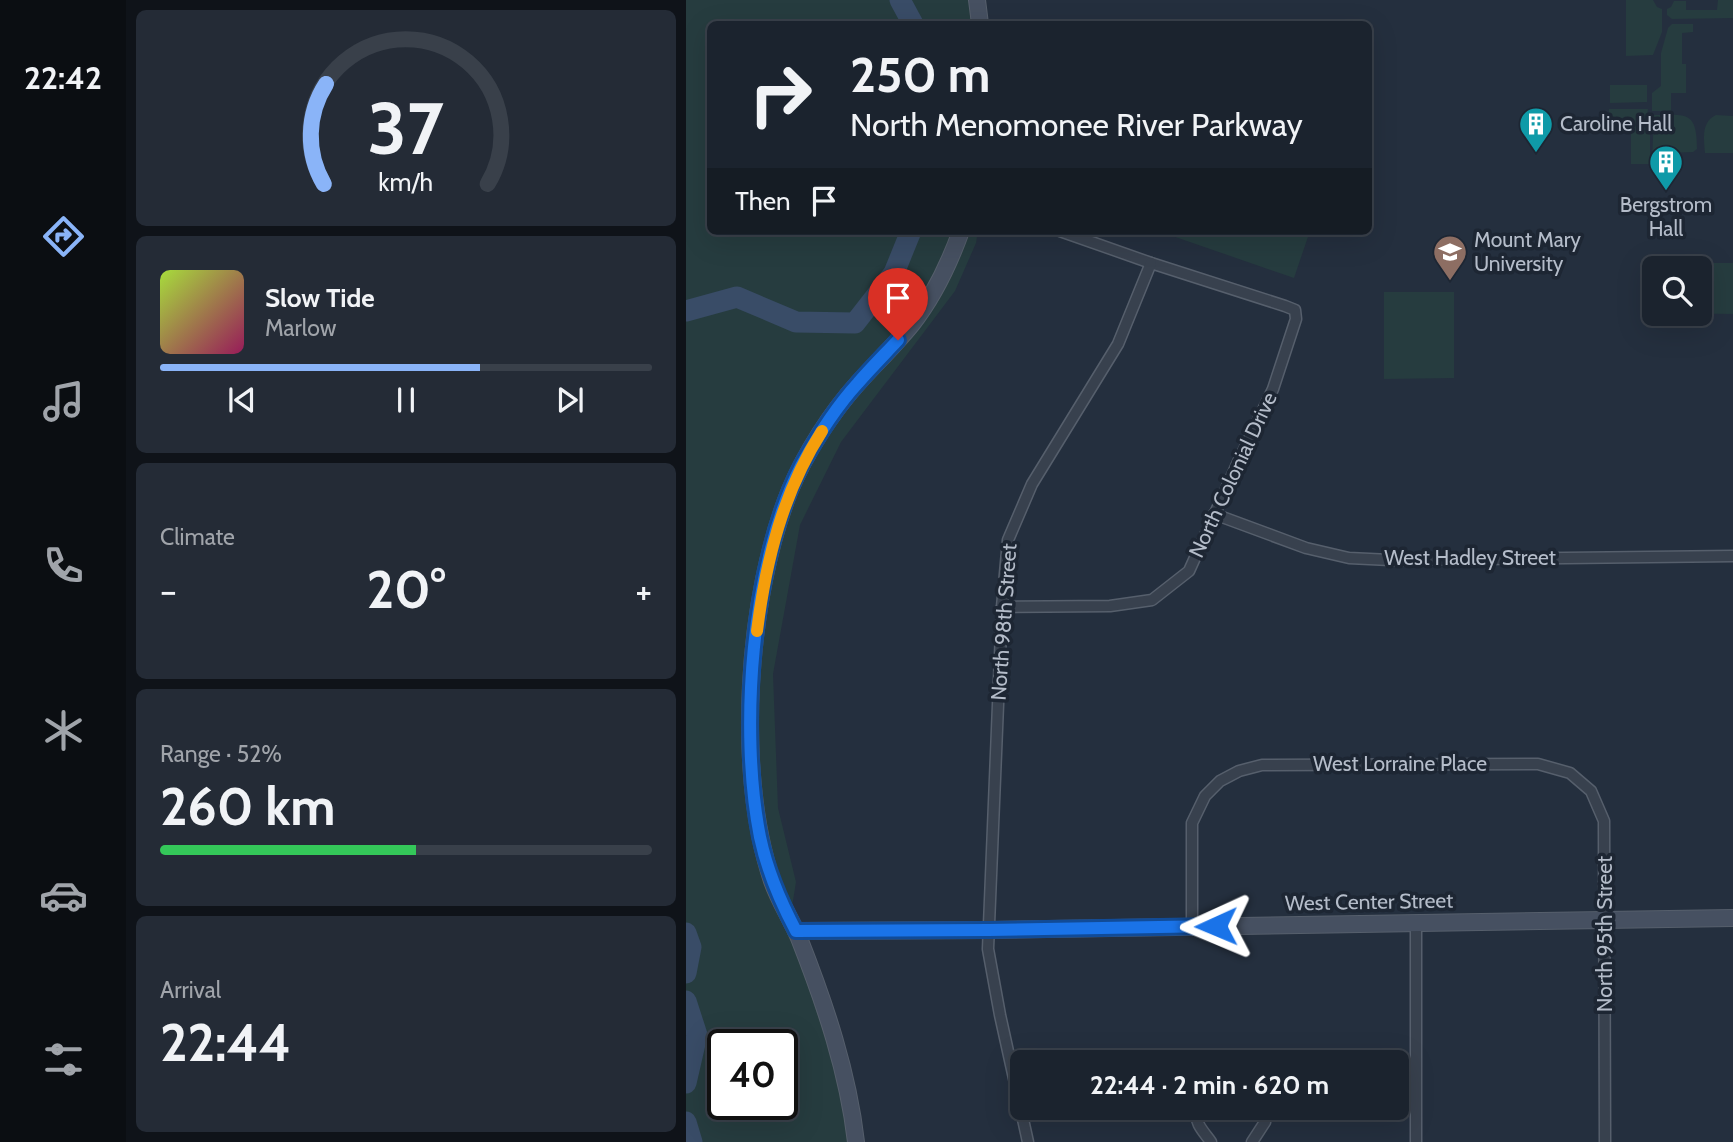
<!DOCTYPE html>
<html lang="en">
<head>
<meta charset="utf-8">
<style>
  body { margin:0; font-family:Cabin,sans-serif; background:#242b36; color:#f1f3f6; height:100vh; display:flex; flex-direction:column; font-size:26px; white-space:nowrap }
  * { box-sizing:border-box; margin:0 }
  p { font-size:23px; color:#a0a4aa }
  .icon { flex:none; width:38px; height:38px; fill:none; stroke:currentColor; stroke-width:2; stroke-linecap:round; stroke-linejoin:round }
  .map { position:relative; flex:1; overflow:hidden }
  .details { display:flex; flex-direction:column; gap:10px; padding:10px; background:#0f1319; width:560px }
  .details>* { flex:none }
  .banner { position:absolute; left:21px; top:21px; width:665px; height:214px; border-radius:10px; box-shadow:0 7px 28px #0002,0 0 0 2px #39404a; background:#1b232e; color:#f1f3f6; overflow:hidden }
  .fabs { position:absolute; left:956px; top:256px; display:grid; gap:14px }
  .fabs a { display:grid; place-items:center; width:70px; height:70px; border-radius:10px; background:#1b232e; box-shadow:0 7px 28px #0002,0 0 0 2px #39404a; font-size:35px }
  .speed { position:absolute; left:21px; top:1029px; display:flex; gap:14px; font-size:35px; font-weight:700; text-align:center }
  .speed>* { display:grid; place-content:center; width:91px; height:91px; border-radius:50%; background:#1b232e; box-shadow:0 7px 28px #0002,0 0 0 2px #39404a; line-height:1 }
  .speed .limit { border:4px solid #111; border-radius:10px; background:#fff; color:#111 }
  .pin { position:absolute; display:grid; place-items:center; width:60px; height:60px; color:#fff; margin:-72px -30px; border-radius:50% 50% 50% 0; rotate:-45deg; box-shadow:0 0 7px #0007 }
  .pin .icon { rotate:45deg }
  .me { position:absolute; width:77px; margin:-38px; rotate:269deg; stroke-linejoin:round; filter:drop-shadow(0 0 5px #0008) }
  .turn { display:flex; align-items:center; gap:24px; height:147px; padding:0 28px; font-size:32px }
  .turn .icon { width:91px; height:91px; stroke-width:2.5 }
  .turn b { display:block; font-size:49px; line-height:60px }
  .then { display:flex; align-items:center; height:66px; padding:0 28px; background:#0003; gap:14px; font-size:26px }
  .big { font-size:52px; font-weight:800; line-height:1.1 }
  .details .widget { flex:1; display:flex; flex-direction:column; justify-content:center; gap:10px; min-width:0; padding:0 24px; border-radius:10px; background:#242b36 }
  .details .dial { align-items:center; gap:0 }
  .dial svg { height:182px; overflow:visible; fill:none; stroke:#39404a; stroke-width:7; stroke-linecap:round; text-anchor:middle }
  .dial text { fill:#f1f3f6; stroke:none }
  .song { display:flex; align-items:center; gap:21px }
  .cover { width:84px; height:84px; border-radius:10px; background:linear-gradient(135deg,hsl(80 70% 55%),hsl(330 70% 35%)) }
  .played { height:7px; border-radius:4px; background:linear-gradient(90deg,#8ab4f8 65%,#39404a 65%) }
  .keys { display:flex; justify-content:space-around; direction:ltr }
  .heat { display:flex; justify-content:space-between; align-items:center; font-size:38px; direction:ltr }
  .charge { height:10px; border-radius:5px; background:linear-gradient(90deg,#34c759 52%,#39404a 0) }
  .trip { position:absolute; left:324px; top:1050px; width:399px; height:70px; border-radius:10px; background:#1b232e; box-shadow:0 7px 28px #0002,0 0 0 2px #39404a; font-weight:800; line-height:70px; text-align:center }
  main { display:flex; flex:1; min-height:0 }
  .menu { display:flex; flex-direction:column; width:126px; justify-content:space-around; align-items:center; background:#0b0e12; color:#a0a4aa }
  .menu .icon { width:49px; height:49px }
  .menu .on { color:#8ab4f8 }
  .menu b { font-size:32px; color:#f1f3f6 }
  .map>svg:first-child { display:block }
  .green { fill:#263c3f; fill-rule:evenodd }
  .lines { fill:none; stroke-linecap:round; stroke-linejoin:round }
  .river { stroke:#394c67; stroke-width:21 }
  .street-casing { stroke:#565f6c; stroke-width:13 }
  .secondary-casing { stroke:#565f6c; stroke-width:18 }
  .street { stroke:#38414e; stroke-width:10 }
  .secondary { stroke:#465061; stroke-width:16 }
  .route-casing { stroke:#114b97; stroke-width:18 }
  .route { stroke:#1a73e8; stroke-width:12 }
  .slow { stroke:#f59e0b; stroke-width:12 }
  .labels { text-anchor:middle; stroke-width:7; stroke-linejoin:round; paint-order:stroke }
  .poi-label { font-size:21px; fill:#b4bcc9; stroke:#1d2633; text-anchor:start }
  .street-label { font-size:21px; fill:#b4bcc9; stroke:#1d2633 }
</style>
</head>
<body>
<main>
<nav class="menu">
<b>22:42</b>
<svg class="icon on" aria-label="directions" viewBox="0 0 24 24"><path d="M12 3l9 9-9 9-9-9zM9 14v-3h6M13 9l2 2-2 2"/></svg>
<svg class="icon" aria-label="music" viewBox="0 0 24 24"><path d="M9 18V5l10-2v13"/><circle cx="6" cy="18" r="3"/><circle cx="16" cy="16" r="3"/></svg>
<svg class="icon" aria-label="phone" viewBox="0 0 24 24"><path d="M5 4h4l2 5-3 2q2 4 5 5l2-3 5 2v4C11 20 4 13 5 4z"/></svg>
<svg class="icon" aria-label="climate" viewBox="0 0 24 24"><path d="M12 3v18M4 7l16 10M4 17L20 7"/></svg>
<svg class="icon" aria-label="car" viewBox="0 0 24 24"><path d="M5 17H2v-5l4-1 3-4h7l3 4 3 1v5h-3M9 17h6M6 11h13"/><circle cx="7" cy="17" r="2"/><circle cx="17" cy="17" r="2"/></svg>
<svg class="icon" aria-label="filters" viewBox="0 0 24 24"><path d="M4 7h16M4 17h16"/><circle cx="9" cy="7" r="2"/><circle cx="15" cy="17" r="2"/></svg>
</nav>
<section class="details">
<div class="widget dial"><svg viewBox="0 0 100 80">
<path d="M14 69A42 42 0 1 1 86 69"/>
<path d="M14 69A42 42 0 0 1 15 25" stroke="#8ab4f8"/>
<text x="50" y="56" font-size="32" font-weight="700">37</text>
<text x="50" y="72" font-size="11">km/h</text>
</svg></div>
<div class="widget">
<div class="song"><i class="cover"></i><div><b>Slow Tide</b><p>Marlow</p></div></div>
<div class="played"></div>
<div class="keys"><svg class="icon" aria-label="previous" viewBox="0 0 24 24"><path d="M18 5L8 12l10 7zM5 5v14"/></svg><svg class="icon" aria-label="pause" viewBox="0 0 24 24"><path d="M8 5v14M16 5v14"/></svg><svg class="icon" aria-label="next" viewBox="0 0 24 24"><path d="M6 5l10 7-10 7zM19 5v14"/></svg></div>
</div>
<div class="widget"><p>Climate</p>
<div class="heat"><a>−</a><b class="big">20°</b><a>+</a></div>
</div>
<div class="widget"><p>Range · 52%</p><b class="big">260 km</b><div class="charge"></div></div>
<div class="widget"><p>Arrival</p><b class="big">22:44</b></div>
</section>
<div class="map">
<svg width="1047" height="1142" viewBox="0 0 1047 1142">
  <rect width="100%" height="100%" fill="#242f3e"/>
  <g class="green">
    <path d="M0,0H297L299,24H24V231H292L290,243L269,291L155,442L114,525L87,674L92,808L110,882L106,907L170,1142H0ZM37,1045H96V1104H37Z"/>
    <path d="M940,0H967L971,7L976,9V32L967,55L940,56Z"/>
    <path d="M1032,0H1047V18L986,19L981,15V9L985,7L988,1H1000V10H1031Z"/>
    <path d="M986,24H1007V32L996,33V64H1000V93H985V111H966V93L975,86V53L982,28Z"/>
    <path d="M924,85H961V102L924,103Z"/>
    <path d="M923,109H962L961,116H964V164H945V123L923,122Z"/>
    <path d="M968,115C1000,115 1011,110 1011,149L1007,152L977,153L976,162L966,161Z"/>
    <path d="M1030,115L1047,116V153H1019C1018,138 1015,122 1030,115Z"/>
    <path d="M472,231H624L608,278Z"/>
    <path d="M987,263H1047V314L982,313H1013V268H982Z"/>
    <path d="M698,292H768V378L698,379Z"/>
  </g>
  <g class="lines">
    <g class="river">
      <path d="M214,0L227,24"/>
      <path d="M0,311L51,297L110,322L169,323L208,273L225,231"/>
      <path d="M0,933L5,947L0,973"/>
      <path d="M0,1001L11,1035L0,1083"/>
      <path d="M0,1122L6,1142"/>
    </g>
    <g class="street-casing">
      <g id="street">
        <path d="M528,514L620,548L663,558L704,560L1047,556"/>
        <path d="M316,607L424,606L466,600L503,571L553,460L587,389L610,319L609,310L599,306L465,263L374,231"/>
        <path d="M506,926V823L519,796L534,781L553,771L576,765L852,764L884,773L905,791L918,821L919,1142"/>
        <path d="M515,1108L510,1111C509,1124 518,1132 525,1142"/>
        <path d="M342,1142L314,1015L302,949L316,607L322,540L346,484L432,344L465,263"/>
        <path d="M566,1142L579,1122L581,1112L576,1108"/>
        <path d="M730,1142V923"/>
      </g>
    </g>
    <g class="secondary-casing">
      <g id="secondary">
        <path d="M291,0L294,24"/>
        <path d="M110,931L303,930L1047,918"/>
        <path d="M170,1142C162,1072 139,1004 113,938C105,919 93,901 86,881C49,770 61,597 104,490C120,452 145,413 172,383C190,363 209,345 226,324C248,296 263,264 275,231"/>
      </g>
    </g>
    <use href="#street" class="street"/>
    <use href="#secondary" class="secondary"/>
  </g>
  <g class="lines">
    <g class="route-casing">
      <path id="route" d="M212,340C199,354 185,368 172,383C150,407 131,437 115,466C65,563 53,731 74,837C81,870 94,901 110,931L303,930L530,926"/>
    </g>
    <use href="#route" class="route"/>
    <path class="slow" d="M71,631C80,560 97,492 136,431"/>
  </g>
  <defs>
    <g id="building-pin" transform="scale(1.75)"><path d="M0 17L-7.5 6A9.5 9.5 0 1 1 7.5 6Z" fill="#0f9aa8" stroke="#1d2633"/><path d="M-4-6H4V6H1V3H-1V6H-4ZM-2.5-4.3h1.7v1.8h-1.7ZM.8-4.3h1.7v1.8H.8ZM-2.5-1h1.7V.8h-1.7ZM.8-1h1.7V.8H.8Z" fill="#fff"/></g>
    <g id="university-pin" transform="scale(1.75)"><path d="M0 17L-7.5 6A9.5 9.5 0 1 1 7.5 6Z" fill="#8d6e63" stroke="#1d2633"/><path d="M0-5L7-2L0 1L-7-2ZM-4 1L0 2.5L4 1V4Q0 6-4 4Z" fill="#fff"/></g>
  </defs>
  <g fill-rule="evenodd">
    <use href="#building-pin" x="850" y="124"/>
    <use href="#building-pin" x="980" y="162"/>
    <use href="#university-pin" x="764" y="252"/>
  </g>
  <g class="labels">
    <g class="poi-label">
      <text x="874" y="131">Caroline Hall</text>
      <text x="980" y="212" text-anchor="middle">Bergstrom<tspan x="980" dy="24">Hall</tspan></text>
      <text x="788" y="247">Mount Mary<tspan x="788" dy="24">University</tspan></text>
    </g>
    <g class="street-label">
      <text transform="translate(547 475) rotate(-65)" y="7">North Colonial Drive</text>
      <text x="784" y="565">West Hadley Street</text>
      <text transform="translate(318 622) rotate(-86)" y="7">North 98th Street</text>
      <text x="714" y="771">West Lorraine Place</text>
      <text transform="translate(683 902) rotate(-1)" y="7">West Center Street</text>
      <text transform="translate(919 934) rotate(-90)" y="7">North 95th Street</text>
    </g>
  </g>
</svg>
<div class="fabs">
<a><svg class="icon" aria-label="search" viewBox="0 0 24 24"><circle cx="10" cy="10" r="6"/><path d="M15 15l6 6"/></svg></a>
</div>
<div class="speed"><div class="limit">40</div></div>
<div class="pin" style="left:212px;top:340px;background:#d93025"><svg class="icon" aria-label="arrive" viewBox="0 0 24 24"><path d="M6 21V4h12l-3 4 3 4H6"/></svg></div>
<svg class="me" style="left:530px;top:926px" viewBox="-20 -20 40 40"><path d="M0-17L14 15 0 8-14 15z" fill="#1a73e8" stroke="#fff" stroke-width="4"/></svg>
<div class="trip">22:44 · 2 min · 620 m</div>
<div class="banner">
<div class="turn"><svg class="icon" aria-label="right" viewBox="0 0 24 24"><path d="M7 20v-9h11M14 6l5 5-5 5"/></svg><div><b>250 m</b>North Menomonee River Parkway</div></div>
<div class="then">Then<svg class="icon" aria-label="arrive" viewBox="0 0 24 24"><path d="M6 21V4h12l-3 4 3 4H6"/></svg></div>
</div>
</div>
</main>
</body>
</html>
